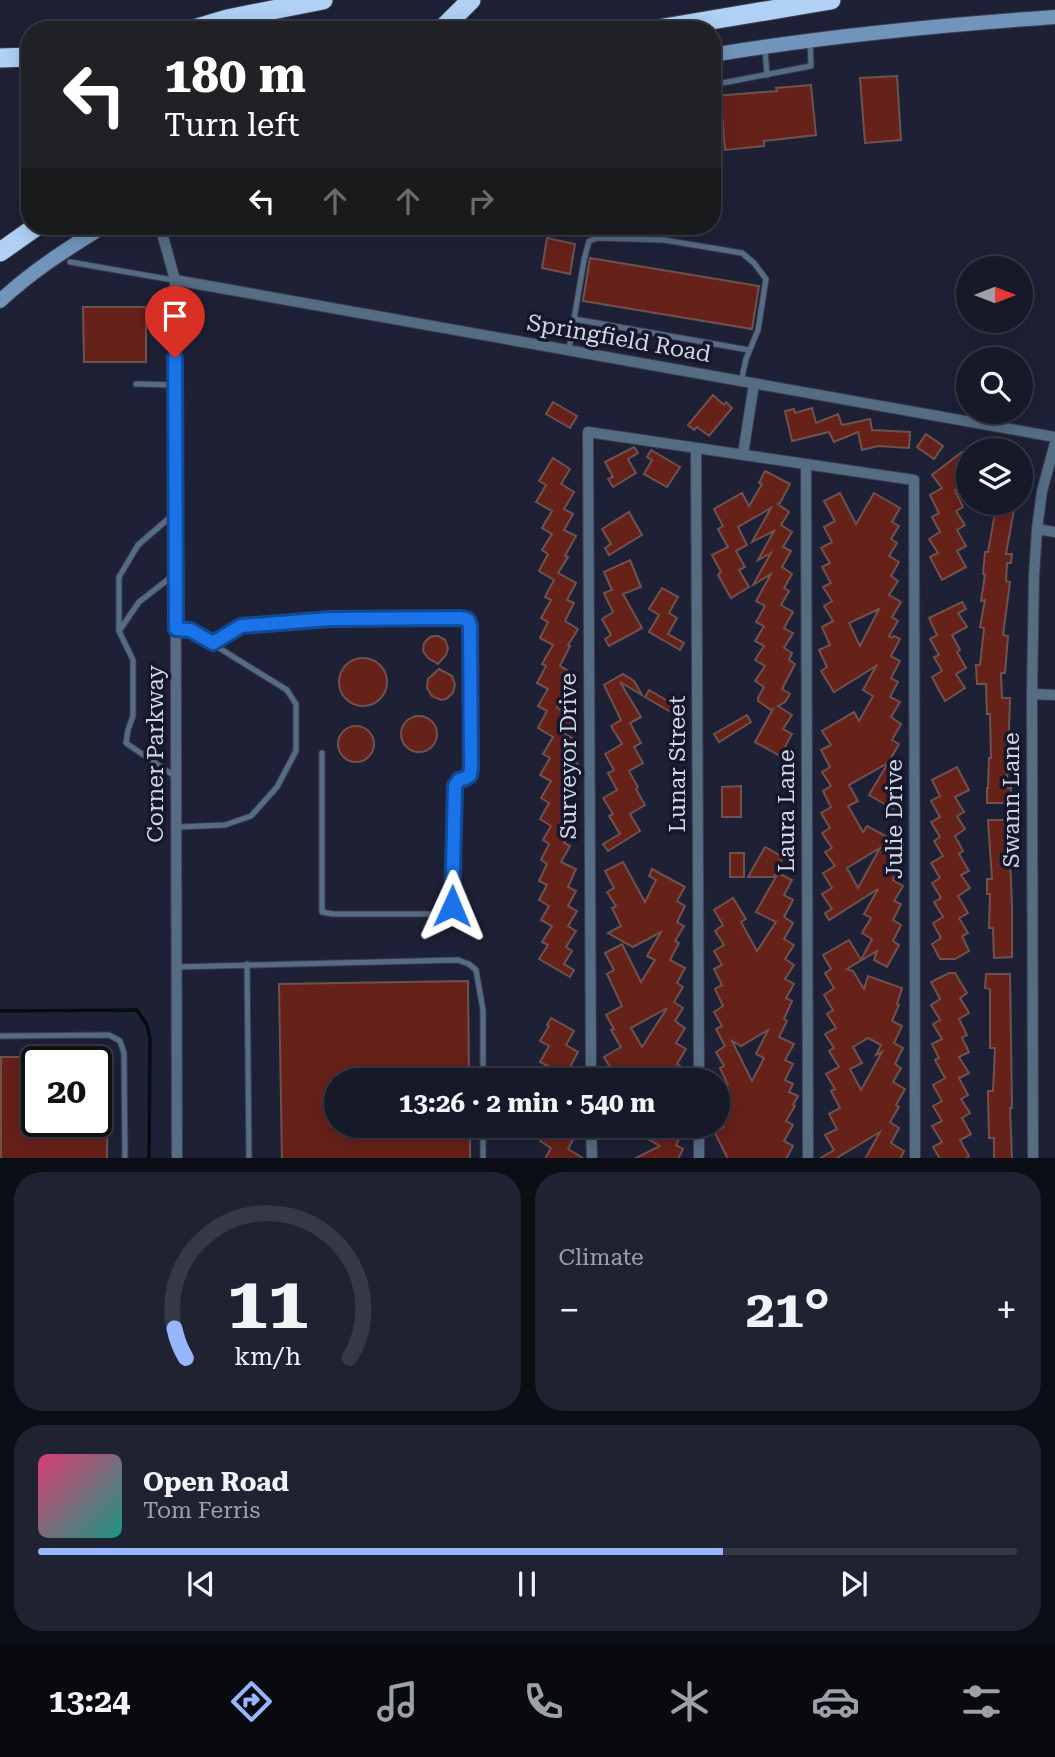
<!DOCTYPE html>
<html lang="en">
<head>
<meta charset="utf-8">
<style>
  body { margin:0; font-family:"Roboto Serif",serif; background:#1f2230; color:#f1f3f6; height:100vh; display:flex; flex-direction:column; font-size:26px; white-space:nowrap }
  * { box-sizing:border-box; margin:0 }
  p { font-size:23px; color:#9ea0a8 }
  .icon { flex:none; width:38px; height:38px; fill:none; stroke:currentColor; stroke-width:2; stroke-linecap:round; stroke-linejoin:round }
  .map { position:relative; height:1158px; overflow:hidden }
  .side { display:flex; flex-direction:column; gap:14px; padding:14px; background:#0c0e16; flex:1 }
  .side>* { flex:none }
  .banner { position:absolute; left:21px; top:21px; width:700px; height:214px; border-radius:28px; box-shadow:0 4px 18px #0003,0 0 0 2px #353845; background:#202124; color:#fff; overflow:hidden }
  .needle { width:46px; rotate:90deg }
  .controls { position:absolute; left:956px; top:256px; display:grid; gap:14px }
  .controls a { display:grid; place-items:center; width:77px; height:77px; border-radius:50%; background:#161928; box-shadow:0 4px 18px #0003,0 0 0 2px #353845; font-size:35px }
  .speed { position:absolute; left:21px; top:1046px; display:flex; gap:14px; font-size:35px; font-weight:700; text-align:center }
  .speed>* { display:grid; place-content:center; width:91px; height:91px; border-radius:50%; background:#161928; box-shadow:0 4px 18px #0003,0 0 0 2px #353845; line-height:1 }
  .speed .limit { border:4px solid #111; border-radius:10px; background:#fff; color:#111 }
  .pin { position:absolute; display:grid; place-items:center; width:60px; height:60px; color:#fff; margin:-72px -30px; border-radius:50% 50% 50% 0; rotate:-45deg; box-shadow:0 0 7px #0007 }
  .pin .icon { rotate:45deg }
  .me { position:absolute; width:77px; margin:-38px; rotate:1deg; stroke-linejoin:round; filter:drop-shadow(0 0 5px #0008) }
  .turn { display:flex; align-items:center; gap:24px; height:147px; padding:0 28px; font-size:32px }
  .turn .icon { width:91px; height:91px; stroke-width:2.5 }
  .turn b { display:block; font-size:49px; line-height:60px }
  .lanes { display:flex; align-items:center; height:66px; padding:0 28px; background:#0003; justify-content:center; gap:35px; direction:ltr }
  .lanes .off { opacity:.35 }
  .big { font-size:52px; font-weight:700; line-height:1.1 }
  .side .tile { flex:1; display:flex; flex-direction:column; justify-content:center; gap:10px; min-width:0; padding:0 24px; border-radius:28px; background:#1f2230 }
  .side .dial { align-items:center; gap:0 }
  .dial svg { height:182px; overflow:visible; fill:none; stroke:#353845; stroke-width:7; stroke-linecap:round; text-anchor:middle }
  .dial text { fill:#f1f3f6; stroke:none }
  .song { display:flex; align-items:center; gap:21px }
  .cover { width:84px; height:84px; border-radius:10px; background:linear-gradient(135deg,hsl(340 70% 55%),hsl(170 70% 35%)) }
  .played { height:7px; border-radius:4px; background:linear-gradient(90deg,#97b6fd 70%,#353845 70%) }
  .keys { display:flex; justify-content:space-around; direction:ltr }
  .heat { display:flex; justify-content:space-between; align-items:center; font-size:38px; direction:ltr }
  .side .tiles { flex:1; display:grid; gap:14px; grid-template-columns:1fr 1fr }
  .tile:last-child { grid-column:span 2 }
  .trip { position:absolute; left:324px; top:1068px; width:406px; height:70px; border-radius:35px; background:#161928; box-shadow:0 4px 18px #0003,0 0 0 2px #353845; font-weight:700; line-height:70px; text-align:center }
  .menu { display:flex; height:112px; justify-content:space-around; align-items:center; background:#090a10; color:#9ea0a8 }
  .menu .icon { width:49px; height:49px }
  .menu .selected { color:#97b6fd }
  .menu b { font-size:32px; color:#f1f3f6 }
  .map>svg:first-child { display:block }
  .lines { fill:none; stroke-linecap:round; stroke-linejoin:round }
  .stream { stroke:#020d10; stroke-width:3.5 }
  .building { fill:#662119; stroke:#6f524e; stroke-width:2; fill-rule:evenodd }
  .service-casing { stroke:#3b3e52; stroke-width:7 }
  .minor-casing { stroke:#3b3e52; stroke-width:12 }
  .secondary-casing { stroke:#3b3e52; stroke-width:16 }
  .motorway-casing { stroke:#3b3e52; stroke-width:21 }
  .service { stroke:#566c83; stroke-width:5 }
  .minor { stroke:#566c83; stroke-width:10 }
  .secondary { stroke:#7195ba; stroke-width:14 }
  .motorway { stroke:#b0d1f4; stroke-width:19 }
  .route-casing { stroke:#114b97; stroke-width:18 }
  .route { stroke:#1a73e8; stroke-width:12 }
  .labels { text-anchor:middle; stroke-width:7; stroke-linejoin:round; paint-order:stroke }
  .street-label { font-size:23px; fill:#d3d6e4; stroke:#15182c }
</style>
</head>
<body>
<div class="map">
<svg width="1055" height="1159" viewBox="0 0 1055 1159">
  <rect width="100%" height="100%" fill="#1e2136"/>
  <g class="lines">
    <path class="stream" d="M0,1011L137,1010L147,1025L150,1039L149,1159"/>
  </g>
  <g class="building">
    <path d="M897,76L901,140L865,143L860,78Z"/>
    <path d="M811,85L816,135L764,141V146L725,150L722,113L716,114L714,96L777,91L776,88Z"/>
    <path d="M547,238L575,244L570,274L542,268Z"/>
    <path d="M590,258L759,286L752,329L583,301Z"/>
    <path d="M83,307H146V362H84Z"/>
    <path d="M713,395L724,405L726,402L732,408L709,436L697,427L694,430L688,425Z"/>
    <path d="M553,402L577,416L570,428L546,414Z"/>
    <path d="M812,408L816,423L838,414L842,425L870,419L872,430L910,432L909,448L878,446L862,450L858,432L834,442L829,432L792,441L785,411L794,409L795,413Z"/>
    <path d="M926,434L943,446L934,459L917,447Z"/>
    <path d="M634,447L638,453L628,459L636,473L613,487L608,479L613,477L605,462Z"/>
    <path d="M651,450L680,467L667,487L644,474L652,460L647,457Z"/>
    <path d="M962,452L967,459L956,467L965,485L955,490L963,507L956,511L965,525L957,530L966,546L957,551L966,567L942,580L930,557L938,553L929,539L940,532L932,517L939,513L930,495L942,488L932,475Z"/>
    <path d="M553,458L570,469L561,484L574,492L564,509L573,514L564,530L576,536L565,556L568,557L558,573L576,583L567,600L574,603L565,621L578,629L568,645L570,646L560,666L572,673L563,688L566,690L557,708L575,718L565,734L574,739L564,757L578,764L568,781L574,784L565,802L573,807L563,823L572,828L564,843L570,846L561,862L576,869L568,887L576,891L568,906L577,911L568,926L576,931L566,947L572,951L564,964L574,970L570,977L539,959L548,945L542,942L552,926L541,920L549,906L539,900L547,885L539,881L547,864L541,860L549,844L543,840L551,826L540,819L549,803L541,798L551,781L540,775L550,758L543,754L553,737L538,728L547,711L538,706L548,689L537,683L546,666L542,664L553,645L540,638L548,622L541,618L551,600L545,597L554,580L539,571L548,554L542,550L552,534L542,528L552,511L536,502L546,485L539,481Z"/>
    <path d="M765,471L790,484L780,503L778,504L789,512L781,525L792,532L783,547L791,551L782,567L792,574L784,588L789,591L781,605L793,612L784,628L793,633L784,648L792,653L789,660L795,664L782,689L790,694L785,702L778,706L792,715L783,729L792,734L780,756L755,742L773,709L771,710L758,701V698L764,687L755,681L765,666L755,660L764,646L755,641L764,626L756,622L765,606L756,601L771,574L753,585L771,553L758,560L774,531L752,542L771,508L738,527L747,545L736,551L745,567L739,570L749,587L731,598L718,575L721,572L712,555L728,547L718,529L723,526L714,509L742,493L749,506L762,484L759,483Z"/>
    <path d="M840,493L856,524L874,493L900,508L892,522L899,526L891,539L897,543L889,556L899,562L891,576L898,581L889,595L901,602L892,617L898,621L889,636L892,638L894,636L900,639L891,656L900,661L891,678L898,682L890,697L900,702L891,717L901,724L892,740L899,744L891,758L901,764L893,778L901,783L892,799L897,802L893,809L869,795L888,763L849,785L858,801L848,806L863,832L867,826L901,844L892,860L901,865L893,880L903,886L894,901L901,904L893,920L901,925L893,941L899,945L887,967L874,960L877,951L847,969L853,971L864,989L868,976L902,988L897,1004L899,1005L892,1021L902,1026L894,1043L903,1048L895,1064L901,1068L893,1082L905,1089L896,1105L899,1107L890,1122L899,1128L891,1143L904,1151L900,1159H865L880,1132L835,1159H819L834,1150L825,1135L837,1129L829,1114L840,1108L831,1091L835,1089L826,1074L839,1067L829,1051L834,1048L825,1034L836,1028L827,1014L833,1010L824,995L834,988L825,973L831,969L823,955L849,940L861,960L872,939L862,933L871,918L864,914L878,889L829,920L825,913L832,909L822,894L832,888L823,873L835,866L825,852L832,848L822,833L830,828L821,813L831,807L823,791L831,786L822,772L830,767L821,750L831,745L822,731L854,712L859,721L873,696L863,690L876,666L834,692L821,671L827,667L819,650L830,645L822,627L833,621L824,606L832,601L823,587L831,583L822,567L830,563L821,548L832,542L824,527L835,521L824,501ZM879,609L860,646L849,623ZM880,848L858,888L847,868ZM868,1038L881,1045L876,1055L882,1052L861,1090L850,1069L862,1063L853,1047Z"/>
    <path d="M997,502L1015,504L1006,554H1012L1011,563H1007L1006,581L1010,582L1003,635L1008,636L1005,673H1001L1002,698H1010L1007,788H1011V803H987V788H988L989,758H991L990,714H987L986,684H977L976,665H980L984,628L980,627L985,600L981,601L985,575L983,574L985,552H988Z"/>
    <path d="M629,512L642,535L609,555L605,548L611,544L602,529Z"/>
    <path d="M630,560L641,587L623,594L642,628L609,646L605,639L611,635L602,619L613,612L604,593L612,590L604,572Z"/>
    <path d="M662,588L678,597L669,613L677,618L668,634L684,643L680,650L649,632L659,615L649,609Z"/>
    <path d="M962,602L966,609L958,613L967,627L952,635L960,650L957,652L966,668L956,674L965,688L945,701L932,677L942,671L934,657L939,655L930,639L937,635L929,618Z"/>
    <path d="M434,636H438L445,640L448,648L446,655L438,664L428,658L423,651L424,643L430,637Z"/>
    <circle cx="363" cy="682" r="24"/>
    <path d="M439,669L452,676L455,684L453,693L446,699L441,700L432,696L427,688L428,679Z"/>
    <path d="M623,674L634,681L642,695L620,682L641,717L630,723L641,743L634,747L643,763L629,771L638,787L636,789L645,805L630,814L640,831L608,851L603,844L620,834L609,816L613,814L603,798L617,790L608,773L614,770L605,754L622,744L611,726L621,720L604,685Z"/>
    <path d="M649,690L678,707L674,714L645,697Z"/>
    <path d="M747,715L751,722L719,742L714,734Z"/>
    <circle cx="419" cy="734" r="18"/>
    <circle cx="356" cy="744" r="18"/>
    <path d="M957,767L969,790L955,797L964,812L957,816L965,829L955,836L963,851L959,854L969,871L961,875L970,888L958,896L968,913L959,918L968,933L962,936L969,951L955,959H940L932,944L941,938L933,923L943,917L934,902L941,898L932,883L940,878L931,863L943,856L934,841L940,837L931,822L940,817L931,801L940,796L932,780Z"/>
    <path d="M741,786V817H722V787Z"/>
    <path d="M988,820H1012V835H1009L1012,906V957L994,958L993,928H989L990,894H987V879H992Z"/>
    <path d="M765,847L783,857L774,877H748Z"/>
    <rect x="730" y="853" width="14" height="24"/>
    <path d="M623,862L645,902L656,880L649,876L652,869L685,887L677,901L685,906L677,922L684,926L675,941L679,943L670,960L685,968L677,983L683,987L674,1002L683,1008L675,1021L685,1028L676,1043L686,1049L677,1064L685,1069L679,1080H600L613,1072L604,1057L621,1047L611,1030L614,1029L606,1015L622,1006L607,974L614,970L605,953L622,944L641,982L655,960L647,956L661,932L633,947L608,933L621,926L612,908L616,906L607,892L614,888L605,871ZM667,1008L642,1047L631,1028Z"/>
    <path d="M778,873L792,880L784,895L793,900L784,917L793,923L784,939L794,945L785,959L794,965L785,979L794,984L786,998L792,1001L784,1019L787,1021L779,1037L794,1044L785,1060L793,1064L785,1080L793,1084L789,1092L798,1096L793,1105L795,1106L786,1121L793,1125L784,1141L793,1146L786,1159H728L715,1133L724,1127L718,1114V1110L724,1107L718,1095V1091L728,1085L720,1068L724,1066L716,1052L725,1046L716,1029L722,1026L714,1012L723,1006L715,989L722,985L714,969L722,965L714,951L724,945L715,931L723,925L714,910L733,898L746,919L741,922L757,951L776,922L756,912ZM768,1030L756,1054L764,1058L752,1081L732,1041L741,1046Z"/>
    <path d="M949,973H955L967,993L960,998L969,1013L959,1019L967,1035L962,1038L969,1052L959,1057L969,1073L959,1078L968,1095L961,1099L970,1113L962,1118L971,1134L960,1140L969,1156L965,1159H940L933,1147L942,1142L932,1126L942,1121L933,1106L942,1101L933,1085L945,1078L935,1060L939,1058L932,1044L942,1039L933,1024L940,1020L931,1005L940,999L931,982Z"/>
    <path d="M986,974H1010L1012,1108H1010L1012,1159H994V1138H989L988,1091H993L995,1048H990V989L985,988Z"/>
    <path d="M468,981L469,1080H336V1125H470V1159H282L279,984Z"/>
    <path d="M551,1018L574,1031L566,1045L578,1052L569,1069L583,1078V1080H539L548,1066L540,1062L549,1046L540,1041L549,1026L547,1025Z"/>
    <path d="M1,1057H37V1122H96V1057H108L107,1159H1Z"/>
    <path d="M549,1125H581L568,1149L584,1159H545L551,1148L540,1141Z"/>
    <path d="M655,1125H677L685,1129L676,1145L683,1149L678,1159H634L660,1146L648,1139Z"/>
  </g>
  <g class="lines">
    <g class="service-casing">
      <g id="service">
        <path d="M765,50L767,75"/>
        <path d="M712,85L811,66L810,41"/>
        <path d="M70,262L173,280"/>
        <path d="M574,319L749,350"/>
        <path d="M569,349L584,260L589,241L598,238L664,240L742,253L754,263L766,279L758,330L746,359L741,382"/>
        <path d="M136,384L175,385"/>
        <path d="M175,513L138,545L119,577V631L133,660V716L128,730L126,743L176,777"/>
        <path d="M175,629L190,630L287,690L296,704V751L277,787L251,816L225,825L178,827"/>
        <path d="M119,631L139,602L175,574"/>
        <path d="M213,643L241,626L330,619L461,618L468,620L470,625L471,768C469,776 467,778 459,780L455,786L452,906L445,914H333L322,912V753"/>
        <path d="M247,964L249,1159"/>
        <path d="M176,967L458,960L469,964L476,970L483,1010V1080"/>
        <path d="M0,1036L109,1035L120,1041L124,1053L125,1159"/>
        <path d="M483,1125V1159"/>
      </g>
    </g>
    <g class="minor-casing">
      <g id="minor">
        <path d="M160,226L175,280L177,1159"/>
        <path d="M175,280L1055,437"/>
        <path d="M696,448L699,1080"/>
        <path d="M743,454L754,384"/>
        <path d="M806,464L808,1159"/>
        <path d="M1037,529L1055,532"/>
        <path d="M1032,694L1055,695"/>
        <path d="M591,1080L588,432L914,480L915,1159"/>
        <path d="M591,1125L592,1159"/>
        <path d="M699,1125V1159"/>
        <path d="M1033,1159L1032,694L1034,576L1037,529L1042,491L1055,443"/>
      </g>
    </g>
    <g class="secondary-casing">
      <g id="secondary">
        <path d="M712,55C825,36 940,25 1055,17"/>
        <path d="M0,301C32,271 67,249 104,226"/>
      </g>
    </g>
    <g class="motorway-casing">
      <g id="motorway">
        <path d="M190,30L227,19L323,0"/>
        <path d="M441,30L471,0"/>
        <path d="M652,30L831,0"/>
        <path d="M0,58L30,57"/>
        <path d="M0,252L37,226"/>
      </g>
    </g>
    <use href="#service" class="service"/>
    <use href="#minor" class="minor"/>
    <use href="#secondary" class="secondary"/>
    <use href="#motorway" class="motorway"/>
  </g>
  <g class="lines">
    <g class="route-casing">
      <path id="route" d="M175,358L176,629L190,630L213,643L241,626L330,619L461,618L468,620L470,625L471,768L470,775L466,778L459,780L455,786L452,906"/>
    </g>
    <use href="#route" class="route"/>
  </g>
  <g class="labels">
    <g class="street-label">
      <text transform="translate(619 338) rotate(10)" y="8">Springfield Road</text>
      <text transform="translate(155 754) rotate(-90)" y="8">Corner Parkway</text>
      <text transform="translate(568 756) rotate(-90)" y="8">Surveyor Drive</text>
      <text transform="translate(677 764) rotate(-90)" y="8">Lunar Street</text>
      <text transform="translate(1011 800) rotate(-90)" y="8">Swann Lane</text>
      <text transform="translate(786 811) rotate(-90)" y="8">Laura Lane</text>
      <text transform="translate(894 819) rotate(-90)" y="8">Julie Drive</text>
    </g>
  </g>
</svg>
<div class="controls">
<a><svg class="needle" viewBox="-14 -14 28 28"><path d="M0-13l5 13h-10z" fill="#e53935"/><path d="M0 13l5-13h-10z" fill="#9ea0a8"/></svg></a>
<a><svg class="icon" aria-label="search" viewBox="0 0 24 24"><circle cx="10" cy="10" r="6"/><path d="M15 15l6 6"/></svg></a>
<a><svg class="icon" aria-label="layers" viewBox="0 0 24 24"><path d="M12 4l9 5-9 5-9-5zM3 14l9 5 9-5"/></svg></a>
</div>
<div class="speed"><div class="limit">20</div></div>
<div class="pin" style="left:175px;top:358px;background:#d93025"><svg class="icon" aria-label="arrive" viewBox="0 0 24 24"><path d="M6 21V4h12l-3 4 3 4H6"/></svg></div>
<svg class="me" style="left:452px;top:906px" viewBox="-20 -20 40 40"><path d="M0-17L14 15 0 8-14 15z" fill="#1a73e8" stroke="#fff" stroke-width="4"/></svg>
<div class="trip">13:26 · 2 min · 540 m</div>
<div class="banner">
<div class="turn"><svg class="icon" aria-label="left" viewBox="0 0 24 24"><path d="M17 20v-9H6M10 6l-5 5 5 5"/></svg><div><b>180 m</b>Turn left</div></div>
<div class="lanes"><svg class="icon" aria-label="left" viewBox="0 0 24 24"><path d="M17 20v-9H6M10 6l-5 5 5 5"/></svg><svg class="icon off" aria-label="ahead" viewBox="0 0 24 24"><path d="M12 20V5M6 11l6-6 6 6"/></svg><svg class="icon off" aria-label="ahead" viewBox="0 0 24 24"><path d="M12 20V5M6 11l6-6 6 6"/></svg><svg class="icon off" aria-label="right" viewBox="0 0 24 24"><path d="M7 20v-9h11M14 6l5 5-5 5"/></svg></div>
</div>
</div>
<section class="side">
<div class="tiles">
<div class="tile dial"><svg viewBox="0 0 100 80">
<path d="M14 69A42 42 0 1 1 86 69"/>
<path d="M14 69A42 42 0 0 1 9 56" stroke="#97b6fd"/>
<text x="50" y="56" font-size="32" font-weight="700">11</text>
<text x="50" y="72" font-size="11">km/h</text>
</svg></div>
<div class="tile"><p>Climate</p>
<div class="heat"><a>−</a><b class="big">21°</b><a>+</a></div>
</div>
<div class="tile">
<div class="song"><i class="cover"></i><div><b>Open Road</b><p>Tom Ferris</p></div></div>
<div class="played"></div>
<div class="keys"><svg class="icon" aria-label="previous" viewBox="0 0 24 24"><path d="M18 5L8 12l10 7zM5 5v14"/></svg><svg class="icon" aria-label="pause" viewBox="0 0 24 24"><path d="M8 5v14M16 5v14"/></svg><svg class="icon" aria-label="next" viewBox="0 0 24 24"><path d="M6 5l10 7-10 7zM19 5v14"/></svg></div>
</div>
</div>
</section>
<nav class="menu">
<b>13:24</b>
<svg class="icon selected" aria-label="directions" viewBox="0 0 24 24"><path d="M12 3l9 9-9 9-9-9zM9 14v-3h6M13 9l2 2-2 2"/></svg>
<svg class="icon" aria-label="music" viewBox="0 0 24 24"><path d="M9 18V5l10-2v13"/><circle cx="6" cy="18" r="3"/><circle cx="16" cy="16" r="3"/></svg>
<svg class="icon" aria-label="phone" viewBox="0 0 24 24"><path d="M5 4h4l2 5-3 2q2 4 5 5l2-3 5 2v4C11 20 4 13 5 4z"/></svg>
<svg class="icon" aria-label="climate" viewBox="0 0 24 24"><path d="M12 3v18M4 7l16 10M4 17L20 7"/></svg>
<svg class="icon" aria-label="car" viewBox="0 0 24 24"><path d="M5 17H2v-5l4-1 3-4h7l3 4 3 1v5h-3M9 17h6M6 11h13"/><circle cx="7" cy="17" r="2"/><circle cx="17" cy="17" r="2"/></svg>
<svg class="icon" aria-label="filters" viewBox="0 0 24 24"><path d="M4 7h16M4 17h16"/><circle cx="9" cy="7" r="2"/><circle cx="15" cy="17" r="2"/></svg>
</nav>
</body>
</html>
